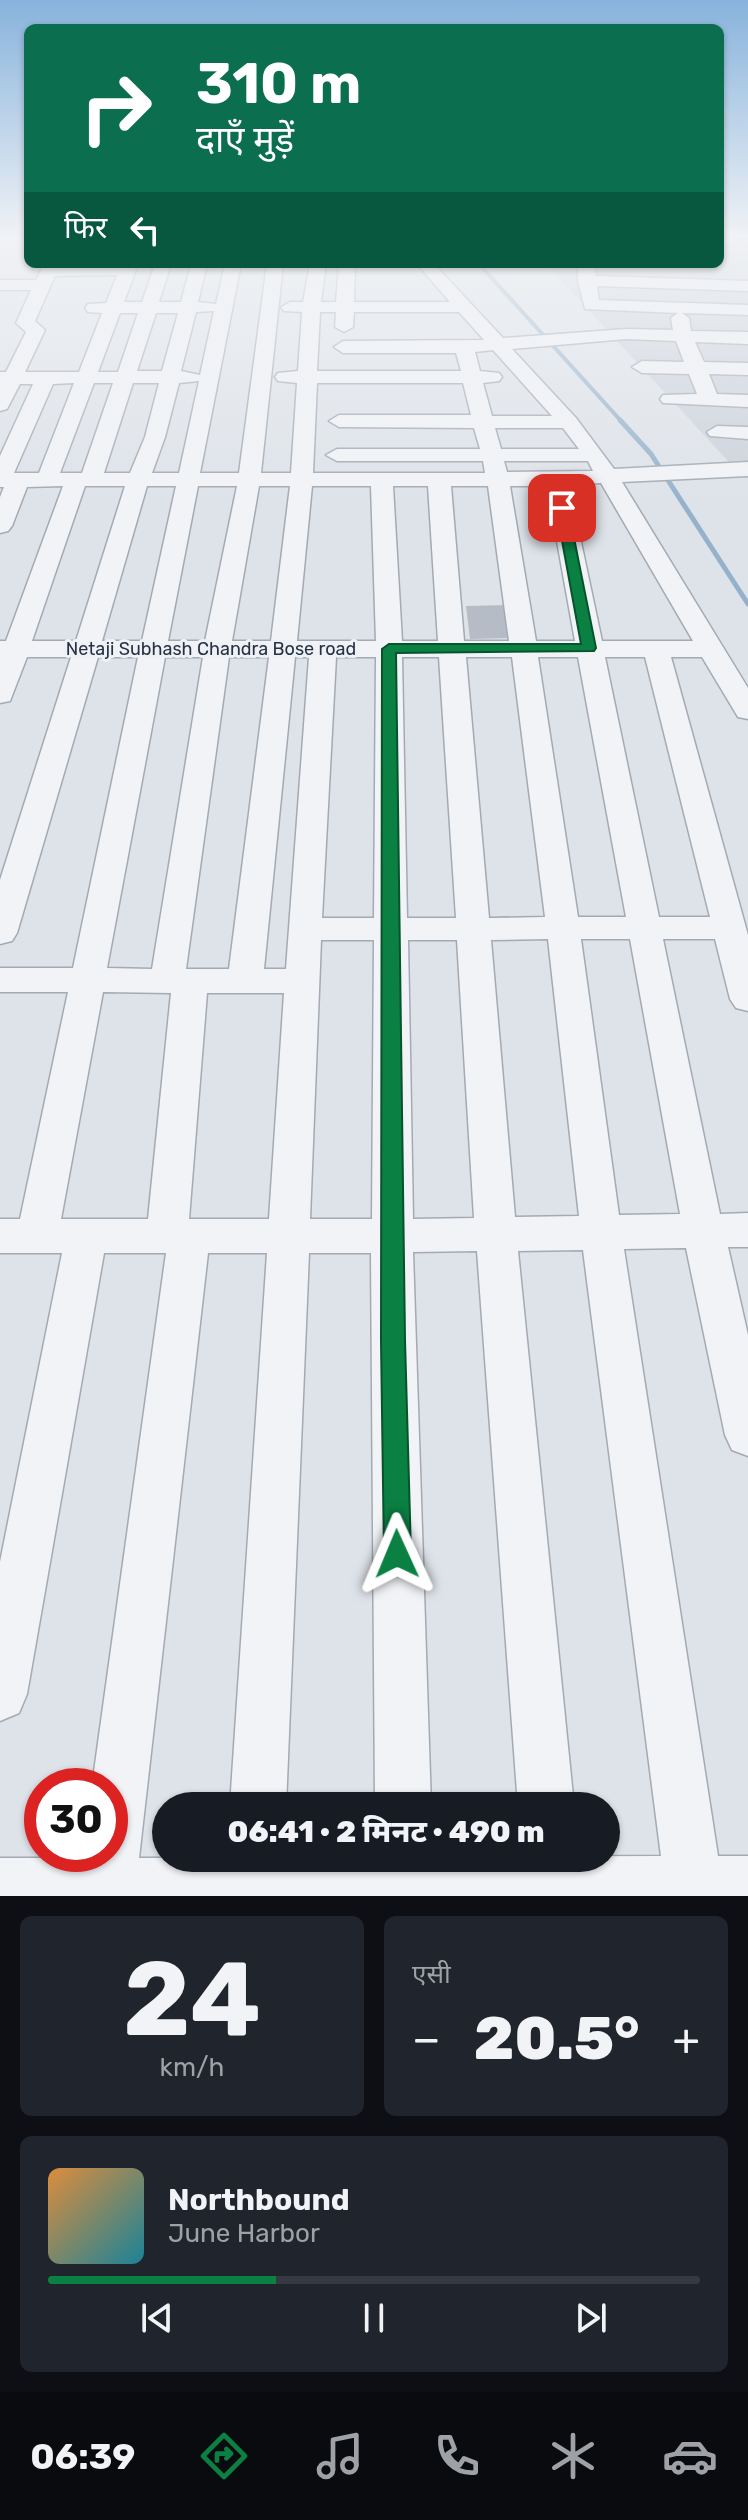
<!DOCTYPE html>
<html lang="hi">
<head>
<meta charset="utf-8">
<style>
  body { margin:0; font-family:Rubik,"Noto Sans Devanagari",sans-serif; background:#20242c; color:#f1f3f6; height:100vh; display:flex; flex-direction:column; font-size:30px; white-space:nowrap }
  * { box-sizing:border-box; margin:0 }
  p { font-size:26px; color:#9ea1a6 }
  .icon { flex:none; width:44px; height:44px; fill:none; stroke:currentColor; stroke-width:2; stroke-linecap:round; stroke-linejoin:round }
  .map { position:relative; height:1896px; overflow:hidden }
  .sheet { display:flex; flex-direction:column; gap:20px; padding:20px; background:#0d0f14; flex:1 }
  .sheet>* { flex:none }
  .banner { position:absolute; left:24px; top:24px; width:700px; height:244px; border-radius:12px; box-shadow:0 2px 6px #0004; background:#0b6e4f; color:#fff; overflow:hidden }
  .speed { position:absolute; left:24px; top:1768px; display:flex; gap:16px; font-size:40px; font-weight:700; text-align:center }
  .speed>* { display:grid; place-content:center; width:104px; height:104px; border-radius:50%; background:#171b24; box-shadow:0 2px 6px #0004; line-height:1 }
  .speed .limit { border:12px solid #d22; background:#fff; color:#111 }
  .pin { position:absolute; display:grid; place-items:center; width:68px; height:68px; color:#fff; margin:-34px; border-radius:16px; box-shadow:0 4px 12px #0006 }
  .me { position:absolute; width:88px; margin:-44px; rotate:359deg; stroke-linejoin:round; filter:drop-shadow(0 0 6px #0008) }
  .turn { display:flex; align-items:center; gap:28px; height:168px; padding:0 40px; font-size:36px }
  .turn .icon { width:104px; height:104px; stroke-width:2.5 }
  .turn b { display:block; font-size:56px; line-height:68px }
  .then { display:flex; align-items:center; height:76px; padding:0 40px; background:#0003; gap:16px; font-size:30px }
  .big { font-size:60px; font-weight:800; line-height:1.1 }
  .sheet .tile { flex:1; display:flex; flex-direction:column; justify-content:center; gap:12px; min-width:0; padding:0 28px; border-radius:12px; background:#20242c }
  .sheet .dial { align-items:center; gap:0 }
  .dial b { font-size:104px; line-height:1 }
  .song { display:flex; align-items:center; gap:24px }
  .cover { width:96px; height:96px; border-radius:12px; background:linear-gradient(135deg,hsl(30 70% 55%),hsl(190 70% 35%)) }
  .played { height:8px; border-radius:4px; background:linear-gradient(90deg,#0b8043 35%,#363941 35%) }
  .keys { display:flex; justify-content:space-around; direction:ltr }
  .heat { display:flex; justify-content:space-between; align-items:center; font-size:44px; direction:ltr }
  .sheet .tiles { flex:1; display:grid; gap:20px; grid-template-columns:1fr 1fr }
  .tile:last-child { grid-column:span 2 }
  .trip { position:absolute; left:152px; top:1792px; width:468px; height:80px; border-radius:40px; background:#171b24; box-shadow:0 2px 6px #0004; font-weight:800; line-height:80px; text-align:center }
  .dock { display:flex; height:128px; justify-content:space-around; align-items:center; background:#090b0e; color:#9ea1a6 }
  .dock .icon { width:56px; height:56px }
  .dock .selected { color:#0b8043 }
  .dock b { font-size:36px; color:#f1f3f6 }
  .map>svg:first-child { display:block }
  .built { fill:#ccd2db }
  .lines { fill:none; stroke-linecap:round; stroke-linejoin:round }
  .stream-far1 { stroke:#96b2cb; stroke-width:4 }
  .stream { stroke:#96b2cb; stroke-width:5 }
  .building { fill:#b5bcc6 }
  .minor-casing { stroke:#a3aab3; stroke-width:3 }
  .minor { fill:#f1f3f7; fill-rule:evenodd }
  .route { fill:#0b8043; stroke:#07532c; stroke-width:2 }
  .labels { text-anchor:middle; stroke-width:6; stroke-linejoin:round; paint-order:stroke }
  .far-street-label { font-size:18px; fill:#263141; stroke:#eef1f6 }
</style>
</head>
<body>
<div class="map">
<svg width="748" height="1896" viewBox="0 0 748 1896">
  <rect width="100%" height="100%" fill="#dee3e9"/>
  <path class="built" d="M720,237H748V474H740L546,264H720Z"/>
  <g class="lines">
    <path class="stream-far1" d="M479,264L622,422"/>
    <path class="stream" d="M620,420L651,454L748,604"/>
  </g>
  <path class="building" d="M509,605L514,638L470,639L466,606Z"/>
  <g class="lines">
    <g class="minor-casing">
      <g id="minor">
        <path d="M720,237L733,239L735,242L733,245L720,247Z"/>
        <path d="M44,264H138L124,302H142L155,264H171L159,302H181L191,264H207L198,302L216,304L225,264H241L200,473H239L267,264H283L261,473H291L297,383L278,381L275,377L278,373L298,371L302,312L284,311L281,307L290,302H303L310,264H326L321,302H336L339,264H355L354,302H450L417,264H434L503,338L626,329L673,330L671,318L678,313L585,309L578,281V264H594L596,276L748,281V291L597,286L599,300L748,305V315L682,313L689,318L691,331L748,332V344L695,342L704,362L748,363V375L709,374L717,394L748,395V407L663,403L660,399L663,395L697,394L689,374L642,373L632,367L642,361L684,362L676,341L626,339L512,349L576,418L614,469L748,462V476L622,482L748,688V719L738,717L702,657H671L748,935V1011L736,1008L730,999L715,939H663L720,1214L748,1213V1247H728L748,1335V1456L732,1450L725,1435L686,1248L624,1249L718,1856H748V1896H0V1858H82L83,1854H110V1786H92L166,1253H104L27,1694L19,1713L0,1721V1562L62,1253H0V1219H20L68,992H0V968H73L138,657H98L17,933L12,941L0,944V880L71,657H27L10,701L0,703V641H6L63,486L27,487L12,526L8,531L0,533V497L4,487H0V456L33,384H20L7,409L0,411V372H6L26,332L16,323L31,290H0V280H36ZM117,275L106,303L88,304L85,308L88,312L102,313L79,372H25L45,330L35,321L55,276ZM214,311L200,375L181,371L196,312ZM320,312H336L335,327L344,332L353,327L354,312H459L484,340L343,341L334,347L343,353H456L461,371H317ZM120,313H138L118,372H98ZM156,313H178L162,371H137ZM493,350L552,416H492L483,383L499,381L502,377L499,373L480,371L475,352ZM199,381L179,473H152L165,437L179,383ZM74,383L39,473H14L53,384ZM94,383H113L82,473H60ZM133,383H159L145,437L130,473H104ZM317,383H463L471,415H339L329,421L339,427L474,428L480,449H337L326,455L337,461H483L485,473H313ZM495,428H563L579,449H501ZM504,461H588L593,471L507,472ZM601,483L693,641H602L569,485ZM85,486H125L76,641H32ZM147,486H176L142,641H102ZM198,486H237L205,641H168ZM259,486H290L271,641H232ZM312,486H371L376,641H297ZM393,486H428L438,641H402ZM451,486H488L509,641H464ZM510,486H547L575,641H536ZM165,657H203L152,969L107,968ZM229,657H269L229,969H186ZM295,657H309L286,969H264ZM336,657H376L374,918H322ZM402,657H439L456,918H407ZM466,657H512L545,917L489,918ZM538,657H578L626,917H578ZM605,657H645L710,917H659ZM548,939L579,1216L515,1217L491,940ZM581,939H630L680,1214L619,1215ZM321,940H374L372,1219H310ZM408,940H457L474,1218L413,1219ZM103,992L171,993L148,1219H61ZM207,993H284L269,1219H189ZM583,1250L661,1856L139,1858L208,1253H267L230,1806H286L309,1253H371L375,1806H431L413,1252L477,1251L518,1806H574L518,1251Z"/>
        <path d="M717,426L748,427V439L710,436L707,432Z"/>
      </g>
    </g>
    <use href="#minor" class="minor"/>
  </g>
  <linearGradient id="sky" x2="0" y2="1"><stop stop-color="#87b3dc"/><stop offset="0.47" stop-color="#f0f2f5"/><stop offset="1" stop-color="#f0f2f5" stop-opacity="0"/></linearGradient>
  <rect width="748" height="502" fill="url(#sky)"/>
  <path class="route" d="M562,504L568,508L596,648L594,651L396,653L405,1340L411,1554L407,1563L397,1567L388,1563L384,1554L381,1340L382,649L389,644H581L556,508Z"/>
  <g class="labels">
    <g class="far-street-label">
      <text x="211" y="655">Netaji Subhash Chandra Bose road</text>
    </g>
  </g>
</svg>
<div class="speed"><div class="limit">30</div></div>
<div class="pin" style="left:562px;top:508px;background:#d93025"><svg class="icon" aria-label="arrive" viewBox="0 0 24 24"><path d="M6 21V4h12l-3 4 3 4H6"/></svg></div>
<svg class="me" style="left:397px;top:1554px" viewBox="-20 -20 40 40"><path d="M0-17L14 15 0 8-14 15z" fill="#0b8043" stroke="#fff" stroke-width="4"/></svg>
<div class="trip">06:41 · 2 मिनट · 490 m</div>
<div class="banner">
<div class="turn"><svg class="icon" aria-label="right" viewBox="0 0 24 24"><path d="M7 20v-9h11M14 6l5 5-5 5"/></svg><div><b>310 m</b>दाएँ मुड़ें</div></div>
<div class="then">फिर<svg class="icon" aria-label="left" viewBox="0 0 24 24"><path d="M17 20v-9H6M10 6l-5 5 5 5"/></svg></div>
</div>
</div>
<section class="sheet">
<div class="tiles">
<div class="tile dial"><b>24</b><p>km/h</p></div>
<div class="tile"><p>एसी</p>
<div class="heat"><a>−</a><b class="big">20.5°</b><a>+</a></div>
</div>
<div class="tile">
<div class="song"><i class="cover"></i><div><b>Northbound</b><p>June Harbor</p></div></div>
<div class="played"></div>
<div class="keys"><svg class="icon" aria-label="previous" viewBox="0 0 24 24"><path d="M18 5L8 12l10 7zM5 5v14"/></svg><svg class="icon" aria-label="pause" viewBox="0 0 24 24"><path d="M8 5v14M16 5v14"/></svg><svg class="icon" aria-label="next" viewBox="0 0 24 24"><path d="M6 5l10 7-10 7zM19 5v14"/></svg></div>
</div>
</div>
</section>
<nav class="dock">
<b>06:39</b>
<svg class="icon selected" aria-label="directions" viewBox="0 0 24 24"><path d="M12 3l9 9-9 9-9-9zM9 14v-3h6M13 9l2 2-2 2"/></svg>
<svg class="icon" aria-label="music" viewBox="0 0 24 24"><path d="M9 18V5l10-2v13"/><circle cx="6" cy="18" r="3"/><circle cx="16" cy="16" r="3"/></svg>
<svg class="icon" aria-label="phone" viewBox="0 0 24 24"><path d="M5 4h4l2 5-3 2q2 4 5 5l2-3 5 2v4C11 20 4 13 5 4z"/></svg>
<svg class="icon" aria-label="climate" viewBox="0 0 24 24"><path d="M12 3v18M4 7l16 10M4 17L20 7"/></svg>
<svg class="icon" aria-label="car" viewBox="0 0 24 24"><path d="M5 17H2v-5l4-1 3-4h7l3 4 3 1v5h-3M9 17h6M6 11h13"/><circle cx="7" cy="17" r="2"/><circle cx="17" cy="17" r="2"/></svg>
</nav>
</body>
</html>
